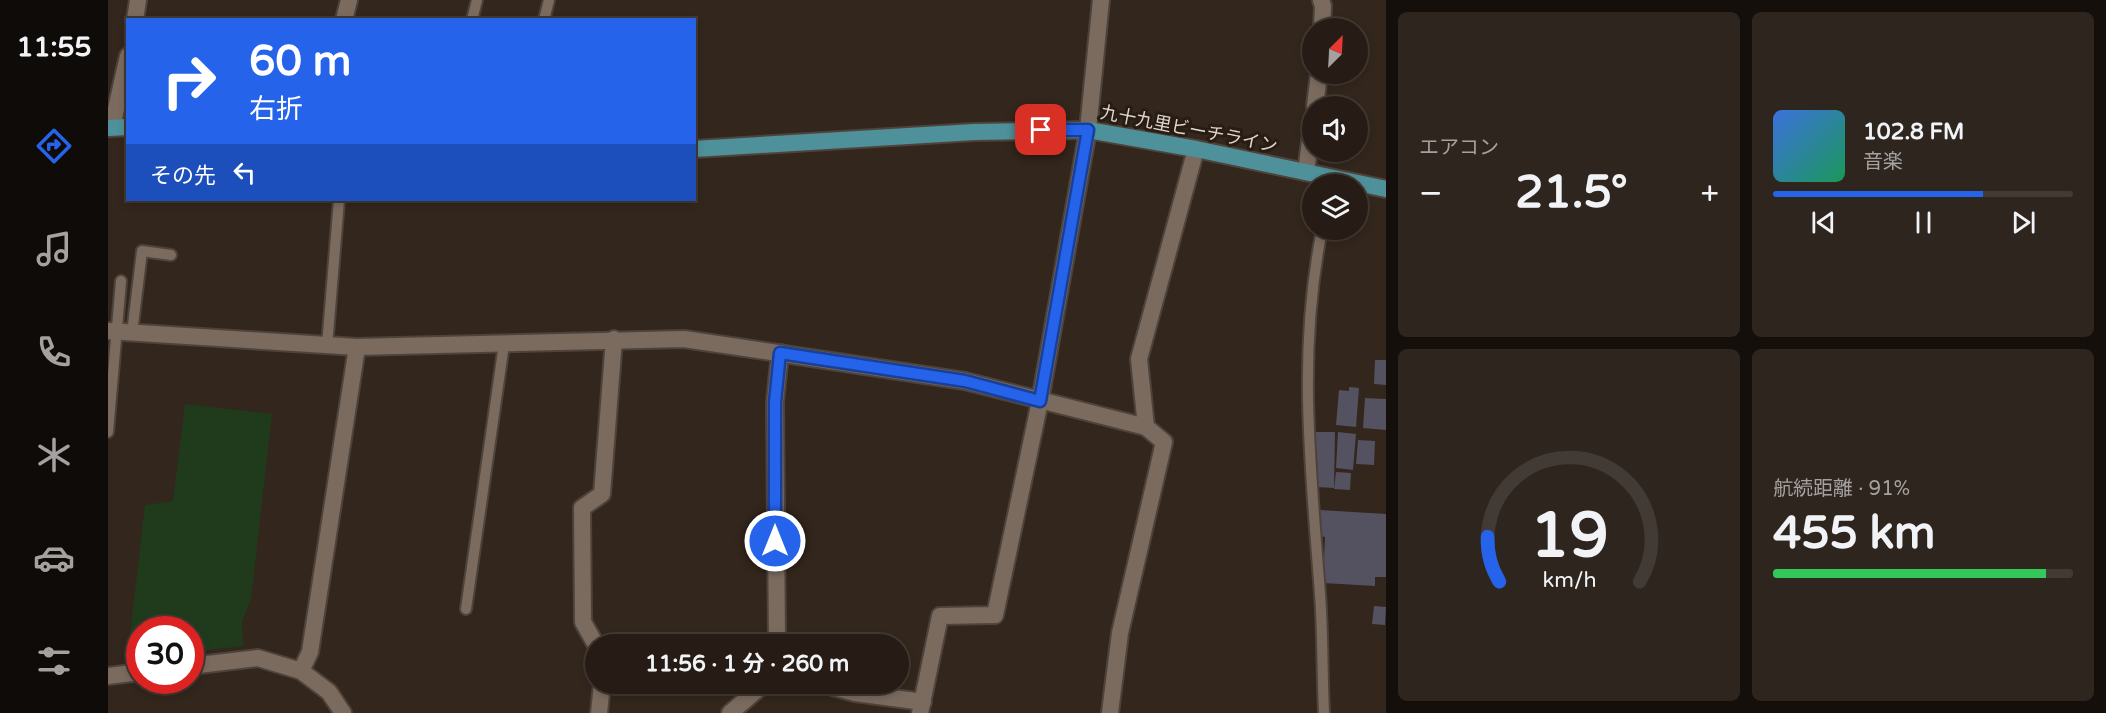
<!DOCTYPE html>
<html lang="ja">
<head>
<meta charset="utf-8">
<style>
  body { margin:0; font-family:"Varela Round","Noto Sans JP",sans-serif; background:#2e251e; color:#f1f3f6; height:100vh; display:flex; flex-direction:column; font-size:22px; white-space:nowrap }
  * { box-sizing:border-box; margin:0 }
  p { font-size:20px; color:#a4a1a0 }
  .icon { flex:none; width:33px; height:33px; fill:none; stroke:currentColor; stroke-width:2; stroke-linecap:round; stroke-linejoin:round }
  .map { position:relative; flex:1; overflow:hidden }
  .panel { display:flex; flex-direction:column; gap:12px; padding:12px; background:#150f0c; width:720px }
  .panel>* { flex:none }
  .banner { position:absolute; left:18px; top:18px; width:570px; height:183px; border-radius:0px; box-shadow:0 3px 9px #0003,0 0 0 2px #423a34; background:#2563eb; color:#fff; overflow:hidden }
  .needle { width:39px; rotate:24deg }
  .tools { position:absolute; left:1194px; top:18px; display:grid; gap:12px }
  .tools a { display:grid; place-items:center; width:66px; height:66px; border-radius:50%; background:#261c15; box-shadow:0 3px 9px #0003,0 0 0 2px #423a34; font-size:30px }
  .speed { position:absolute; left:18px; top:616px; display:flex; gap:12px; font-size:30px; font-weight:700; text-align:center }
  .speed>* { display:grid; place-content:center; width:78px; height:78px; border-radius:50%; background:#261c15; box-shadow:0 3px 9px #0003,0 0 0 2px #423a34; line-height:1 }
  .speed .limit { border:9px solid #d22; background:#fff; color:#111 }
  .pin { position:absolute; display:grid; place-items:center; width:51px; height:51px; color:#fff; margin:-26px; border-radius:12px; box-shadow:0 3px 9px #0006 }
  .me { position:absolute; width:66px; margin:-33px; rotate:0deg; stroke-linejoin:round; filter:drop-shadow(0 0 4px #0008) }
  .turn { display:flex; align-items:center; gap:21px; height:126px; padding:0 24px; font-size:27px }
  .turn .icon { width:78px; height:78px; stroke-width:2.5 }
  .turn b { display:block; font-size:42px; line-height:51px }
  .then { display:flex; align-items:center; height:57px; padding:0 24px; background:#0003; gap:12px; font-size:22px }
  .big { font-size:45px; font-weight:700; line-height:1.1 }
  .panel .card { flex:1; display:flex; flex-direction:column; justify-content:center; gap:9px; min-width:0; padding:0 21px; border-radius:9px; background:#2e251e }
  .panel .dial { align-items:center; gap:0 }
  .dial svg { height:156px; overflow:visible; fill:none; stroke:#423a34; stroke-width:7; stroke-linecap:round; text-anchor:middle }
  .dial text { fill:#f1f3f6; stroke:none }
  .song { display:flex; align-items:center; gap:18px }
  .cover { width:72px; height:72px; border-radius:9px; background:linear-gradient(135deg,hsl(220 70% 55%),hsl(150 70% 35%)) }
  .played { height:6px; border-radius:3px; background:linear-gradient(90deg,#2563eb 70%,#423a34 70%) }
  .keys { display:flex; justify-content:space-around; direction:ltr }
  .heat { display:flex; justify-content:space-between; align-items:center; font-size:33px; direction:ltr }
  .charge { height:9px; border-radius:4px; background:linear-gradient(90deg,#34c759 91%,#423a34 0) }
  .panel .tiles { flex:1; display:grid; gap:12px; grid-template-columns:repeat(2,1fr) }
  .trip { position:absolute; left:477px; top:634px; width:324px; height:60px; border-radius:30px; background:#261c15; box-shadow:0 3px 9px #0003,0 0 0 2px #423a34; font-weight:700; line-height:60px; text-align:center }
  main { display:flex; flex:1; min-height:0 }
  .tab-bar { display:flex; flex-direction:column; width:108px; justify-content:space-around; align-items:center; background:#0f0b08; color:#a4a1a0 }
  .tab-bar .icon { width:42px; height:42px }
  .tab-bar .current { color:#2563eb }
  .tab-bar b { font-size:27px; color:#f1f3f6 }
  .map>svg:first-child { display:block }
  .green { fill:#203b1c }
  .building { fill:#545161 }
  .lines { fill:none; stroke-linecap:round; stroke-linejoin:round }
  .service-casing { stroke:#4e433b; stroke-width:14 }
  .minor-casing { stroke:#4e433b; stroke-width:20 }
  .primary-casing { stroke:#4e433b; stroke-width:20 }
  .service { stroke:#7b6b5f; stroke-width:10 }
  .minor { stroke:#7b6b5f; stroke-width:16 }
  .primary { stroke:#4e919a; stroke-width:16 }
  .route-casing { stroke:#184099; stroke-width:15 }
  .route { stroke:#2563eb; stroke-width:10 }
  .labels { text-anchor:middle; stroke-width:6; stroke-linejoin:round; paint-order:stroke }
  .street-label { font-size:18px; fill:#dfd6d0; stroke:#291d13 }
</style>
</head>
<body>
<main>
<nav class="tab-bar">
<b>11:55</b>
<svg class="icon current" aria-label="directions" viewBox="0 0 24 24"><path d="M12 3l9 9-9 9-9-9zM9 14v-3h6M13 9l2 2-2 2"/></svg>
<svg class="icon" aria-label="music" viewBox="0 0 24 24"><path d="M9 18V5l10-2v13"/><circle cx="6" cy="18" r="3"/><circle cx="16" cy="16" r="3"/></svg>
<svg class="icon" aria-label="phone" viewBox="0 0 24 24"><path d="M5 4h4l2 5-3 2q2 4 5 5l2-3 5 2v4C11 20 4 13 5 4z"/></svg>
<svg class="icon" aria-label="climate" viewBox="0 0 24 24"><path d="M12 3v18M4 7l16 10M4 17L20 7"/></svg>
<svg class="icon" aria-label="car" viewBox="0 0 24 24"><path d="M5 17H2v-5l4-1 3-4h7l3 4 3 1v5h-3M9 17h6M6 11h13"/><circle cx="7" cy="17" r="2"/><circle cx="17" cy="17" r="2"/></svg>
<svg class="icon" aria-label="filters" viewBox="0 0 24 24"><path d="M4 7h16M4 17h16"/><circle cx="9" cy="7" r="2"/><circle cx="15" cy="17" r="2"/></svg>
</nav>
<div class="map">
<svg width="1278" height="713" viewBox="0 0 1278 713">
  <rect width="100%" height="100%" fill="#33261c"/>
  <path class="green" d="M77,404L164,414L143,599L134,621L135,646L83,652L82,630H32L31,658L19,660L37,505L65,501Z"/>
  <g class="building">
    <path d="M1267,360H1278V385L1266,384Z"/>
    <path d="M1241,387L1251,388L1248,427L1228,425L1231,390L1241,391Z"/>
    <path d="M1257,398L1278,399V430L1255,428Z"/>
    <path d="M1208,432H1227L1226,488L1208,487Z"/>
    <path d="M1230,432L1248,434L1245,470L1228,468Z"/>
    <path d="M1250,440L1267,441L1266,465L1248,464Z"/>
    <path d="M1228,472L1243,473L1242,490L1226,489Z"/>
    <path d="M1212,510L1278,514V577H1267V586L1215,583L1217,537L1211,536Z"/>
    <path d="M1266,606L1278,607L1277,625L1264,624Z"/>
  </g>
  <g class="lines">
    <g class="service-casing">
      <g id="service">
        <path d="M364,20L369,0"/>
        <path d="M436,20L441,0"/>
        <path d="M1214,230C1189,352 1203,471 1212,594C1215,634 1214,673 1216,713"/>
        <path d="M24,333L34,251L63,255"/>
        <path d="M219,346L231,200"/>
        <path d="M0,432L13,281"/>
        <path d="M358,609L396,344"/>
      </g>
    </g>
    <g class="minor-casing">
      <g id="minor">
        <path d="M1213,0L1215,6L1214,28"/>
        <path d="M27,20L30,0"/>
        <path d="M236,20L241,0"/>
        <path d="M1207,106L1211,74"/>
        <path d="M4,127L20,56"/>
        <path d="M1198,172L1204,126"/>
        <path d="M0,331L249,347L576,339L857,381L1038,427"/>
        <path d="M488,645L475,622L474,508L494,494L506,339"/>
        <path d="M669,645L667,402L672,353"/>
        <path d="M82,666L150,658L193,671L221,692L235,713"/>
        <path d="M193,671L202,652L249,347"/>
        <path d="M0,676L32,672"/>
        <path d="M714,684L747,693L815,702"/>
        <path d="M491,713L494,684"/>
        <path d="M622,713L656,684"/>
        <path d="M812,713L832,616L887,615L932,401L980,130L993,0"/>
        <path d="M1002,713L1012,633L1056,442L1038,427L1031,359L1088,149"/>
      </g>
    </g>
    <g class="primary-casing">
      <g id="primary">
        <path d="M0,128L20,127"/>
        <path d="M586,149L866,132L980,130L1088,149L1278,189"/>
      </g>
    </g>
    <use href="#service" class="service"/>
    <use href="#minor" class="minor"/>
    <use href="#primary" class="primary"/>
  </g>
  <g class="lines">
    <g class="route-casing">
      <path id="route" d="M667,541V402L672,353L857,381L932,401L980,130H933"/>
    </g>
    <use href="#route" class="route"/>
  </g>
  <g class="labels">
    <g class="street-label">
      <text transform="translate(1081 129) rotate(11)" y="6">九十九里ビーチライン</text>
    </g>
  </g>
</svg>
<div class="tools">
<a><svg class="needle" viewBox="-14 -14 28 28"><path d="M0-13l5 13h-10z" fill="#e53935"/><path d="M0 13l5-13h-10z" fill="#a4a1a0"/></svg></a>
<a><svg class="icon" aria-label="sound" viewBox="0 0 24 24"><path d="M4 9h4l5-4v14l-5-4H4zM17 9q2 3 0 6"/></svg></a>
<a><svg class="icon" aria-label="layers" viewBox="0 0 24 24"><path d="M12 4l9 5-9 5-9-5zM3 14l9 5 9-5"/></svg></a>
</div>
<div class="speed"><div class="limit">30</div></div>
<div class="pin" style="left:933px;top:130px;background:#d93025"><svg class="icon" aria-label="arrive" viewBox="0 0 24 24"><path d="M6 21V4h12l-3 4 3 4H6"/></svg></div>
<svg class="me" style="left:667px;top:541px" viewBox="-20 -20 40 40"><circle r="17" fill="#2563eb" stroke="#fff" stroke-width="3"/><path d="M0-11L8 9 0 5-8 9z" fill="#fff"/></svg>
<div class="trip">11:56 · 1 分 · 260 m</div>
<div class="banner">
<div class="turn"><svg class="icon" aria-label="right" viewBox="0 0 24 24"><path d="M7 20v-9h11M14 6l5 5-5 5"/></svg><div><b>60 m</b>右折</div></div>
<div class="then">その先<svg class="icon" aria-label="left" viewBox="0 0 24 24"><path d="M17 20v-9H6M10 6l-5 5 5 5"/></svg></div>
</div>
</div>
<section class="panel">
<div class="tiles">
<div class="card"><p>エアコン</p>
<div class="heat"><a>−</a><b class="big">21.5°</b><a>+</a></div>
</div>
<div class="card">
<div class="song"><i class="cover"></i><div><b>102.8 FM</b><p>音楽</p></div></div>
<div class="played"></div>
<div class="keys"><svg class="icon" aria-label="previous" viewBox="0 0 24 24"><path d="M18 5L8 12l10 7zM5 5v14"/></svg><svg class="icon" aria-label="pause" viewBox="0 0 24 24"><path d="M8 5v14M16 5v14"/></svg><svg class="icon" aria-label="next" viewBox="0 0 24 24"><path d="M6 5l10 7-10 7zM19 5v14"/></svg></div>
</div>
<div class="card dial"><svg viewBox="0 0 100 80">
<path d="M14 69A42 42 0 1 1 86 69"/>
<path d="M14 69A42 42 0 0 1 8 46" stroke="#2563eb"/>
<text x="50" y="56" font-size="32" font-weight="700">19</text>
<text x="50" y="72" font-size="11">km/h</text>
</svg></div>
<div class="card"><p>航続距離 · 91%</p><b class="big">455 km</b><div class="charge"></div></div>
</div>
</section>
</main>
</body>
</html>
